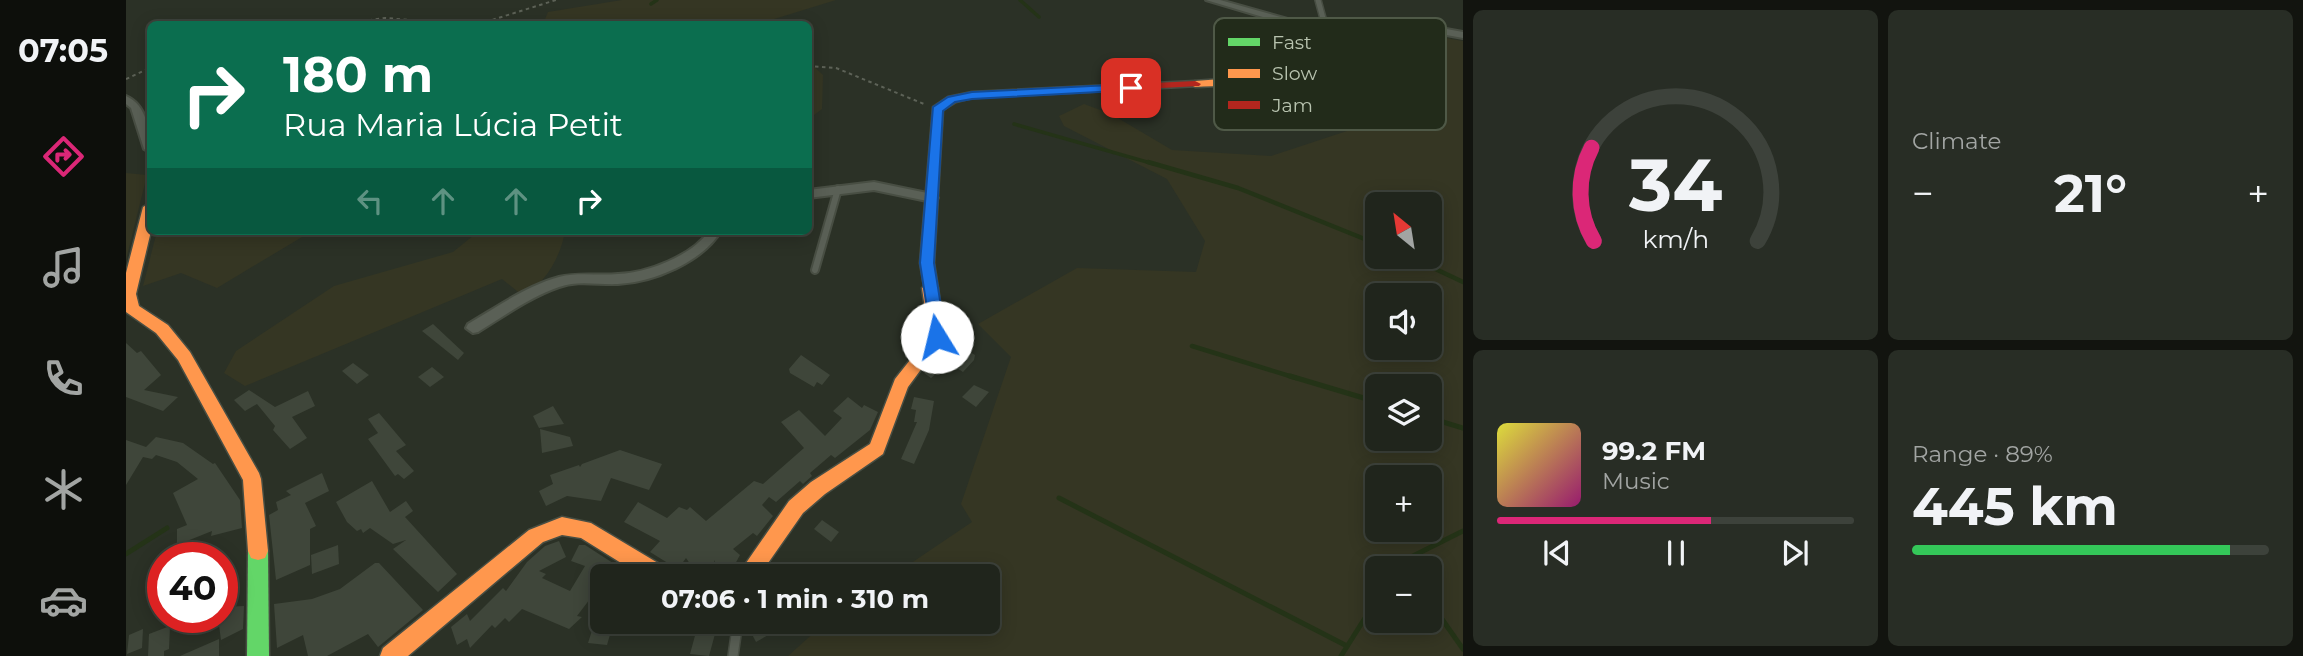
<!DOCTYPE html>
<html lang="en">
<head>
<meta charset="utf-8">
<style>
  body { margin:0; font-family:Montserrat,sans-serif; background:#282d25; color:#f1f3f6; height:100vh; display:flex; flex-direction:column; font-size:26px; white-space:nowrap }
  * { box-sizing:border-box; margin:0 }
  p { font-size:23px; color:#a2a5a3 }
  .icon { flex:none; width:38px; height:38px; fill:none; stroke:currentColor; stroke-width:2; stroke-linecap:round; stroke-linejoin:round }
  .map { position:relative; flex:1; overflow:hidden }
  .sheet { display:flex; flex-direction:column; gap:10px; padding:10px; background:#12140f; width:840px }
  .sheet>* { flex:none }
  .guide { position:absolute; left:21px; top:21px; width:665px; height:214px; border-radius:10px; box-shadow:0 4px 18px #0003,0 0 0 2px #3d423b; background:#0b6e4f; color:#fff; overflow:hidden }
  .needle { width:46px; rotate:330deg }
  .tools { position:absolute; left:1239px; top:192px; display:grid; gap:14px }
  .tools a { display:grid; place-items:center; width:77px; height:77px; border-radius:10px; background:#20251c; box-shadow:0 4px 18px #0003,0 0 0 2px #3d423b; font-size:35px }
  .speed { position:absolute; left:21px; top:542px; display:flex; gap:14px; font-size:35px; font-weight:700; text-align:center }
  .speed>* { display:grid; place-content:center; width:91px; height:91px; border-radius:50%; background:#20251c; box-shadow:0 4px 18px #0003,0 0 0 2px #3d423b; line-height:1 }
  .speed .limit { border:10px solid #d22; background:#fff; color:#111 }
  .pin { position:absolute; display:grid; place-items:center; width:60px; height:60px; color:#fff; margin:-30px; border-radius:14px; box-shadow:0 4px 10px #0006 }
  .me { position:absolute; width:77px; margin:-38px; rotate:351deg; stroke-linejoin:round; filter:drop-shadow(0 0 5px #0008) }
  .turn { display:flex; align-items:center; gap:24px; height:147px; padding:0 21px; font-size:32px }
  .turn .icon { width:91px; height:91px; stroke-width:2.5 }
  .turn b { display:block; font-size:49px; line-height:60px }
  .lanes { display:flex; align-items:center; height:66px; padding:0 21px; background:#0003; justify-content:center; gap:35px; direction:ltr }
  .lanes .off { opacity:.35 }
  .big { font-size:52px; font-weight:700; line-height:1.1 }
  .sheet .tile { flex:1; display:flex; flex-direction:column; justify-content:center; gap:10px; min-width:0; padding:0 24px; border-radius:10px; background:#282d25 }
  .sheet .dial { align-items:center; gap:0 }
  .dial svg { height:182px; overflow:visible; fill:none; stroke:#3d423b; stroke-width:7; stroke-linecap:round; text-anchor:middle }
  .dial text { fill:#f1f3f6; stroke:none }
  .song { display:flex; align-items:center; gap:21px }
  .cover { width:84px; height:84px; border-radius:10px; background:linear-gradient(135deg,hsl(60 70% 55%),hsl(320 70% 35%)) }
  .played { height:7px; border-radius:4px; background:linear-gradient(90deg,#db2777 60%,#3d423b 60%) }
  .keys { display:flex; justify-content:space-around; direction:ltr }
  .heat { display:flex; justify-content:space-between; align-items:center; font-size:38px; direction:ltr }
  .charge { height:10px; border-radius:5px; background:linear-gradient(90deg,#34c759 89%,#3d423b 0) }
  .sheet .tiles { flex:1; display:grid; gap:10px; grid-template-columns:repeat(2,1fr) }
  .trip { position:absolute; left:464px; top:564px; width:410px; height:70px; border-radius:10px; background:#20251c; box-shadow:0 4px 18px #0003,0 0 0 2px #3d423b; font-weight:700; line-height:70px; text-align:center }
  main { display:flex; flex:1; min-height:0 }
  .tabs { display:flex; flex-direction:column; width:126px; justify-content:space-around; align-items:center; background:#0d0f0b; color:#a2a5a3 }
  .tabs .icon { width:49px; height:49px }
  .tabs .current { color:#db2777 }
  .tabs b { font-size:32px; color:#f1f3f6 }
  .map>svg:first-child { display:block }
  .green { fill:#353623; fill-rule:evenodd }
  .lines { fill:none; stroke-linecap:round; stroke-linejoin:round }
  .stream-far2 { stroke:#243317; stroke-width:3.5 }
  .stream-far1 { stroke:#243317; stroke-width:4.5 }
  .stream { stroke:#243317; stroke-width:5 }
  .building { fill:#3f463a }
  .lane-far2-casing { stroke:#484e43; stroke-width:8 }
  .lane-far1-casing { stroke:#484e43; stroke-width:10 }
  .lane-casing { stroke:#484e43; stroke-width:12 }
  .street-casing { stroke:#484e43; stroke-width:4 }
  .fast-casing { stroke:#484e43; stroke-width:3 }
  .slow-casing { stroke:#484e43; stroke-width:3 }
  .jam-casing { stroke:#484e43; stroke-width:3 }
  .path { stroke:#5d6257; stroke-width:2; stroke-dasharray:3.5 3.5; stroke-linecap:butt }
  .lane-far2 { stroke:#5a6056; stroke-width:5 }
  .lane-far1 { stroke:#5a6056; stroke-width:6 }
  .lane { stroke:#5a6056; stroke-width:9 }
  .street { fill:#5a6056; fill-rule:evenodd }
  .fast { fill:#63d668; fill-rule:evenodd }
  .slow { fill:#ff974d; fill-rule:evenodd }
  .jam { fill:#b3261e; fill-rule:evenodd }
  .route { fill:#1a73e8; stroke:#114b97; stroke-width:2 }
  .key { fill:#222b1a; stroke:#4f5947; stroke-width:2 }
  .key-label { font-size:19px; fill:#b8c3af }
</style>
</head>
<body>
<main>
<nav class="tabs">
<b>07:05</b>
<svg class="icon current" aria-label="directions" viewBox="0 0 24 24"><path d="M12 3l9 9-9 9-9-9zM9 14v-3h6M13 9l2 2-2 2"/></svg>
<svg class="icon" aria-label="music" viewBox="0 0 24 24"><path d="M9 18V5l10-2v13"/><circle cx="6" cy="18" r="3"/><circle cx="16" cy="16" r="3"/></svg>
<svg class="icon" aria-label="phone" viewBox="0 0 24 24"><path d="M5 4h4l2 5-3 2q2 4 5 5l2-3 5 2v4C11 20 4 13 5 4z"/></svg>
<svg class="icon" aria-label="climate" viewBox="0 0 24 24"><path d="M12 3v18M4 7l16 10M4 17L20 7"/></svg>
<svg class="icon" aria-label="car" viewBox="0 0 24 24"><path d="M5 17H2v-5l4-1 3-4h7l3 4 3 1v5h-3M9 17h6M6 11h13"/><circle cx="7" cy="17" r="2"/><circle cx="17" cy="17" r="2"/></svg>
</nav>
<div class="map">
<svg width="1337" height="656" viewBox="0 0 1337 656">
  <rect width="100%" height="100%" fill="#2b3126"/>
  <g class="green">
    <path d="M496,0H710L645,20V24H417L422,12Z"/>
    <path d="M1273,30L1337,41V656H662L701,621H861V576H766L846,522L835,504L885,357L852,324L951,268L1070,272L1079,241L1041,179L938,126L933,116L958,104L985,114L1046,150L1145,156L1224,130L1230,107L1188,81L1212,64L1216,39ZM1251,205H1304V257H1251ZM1251,296H1304V348H1251ZM1251,387H1304V439H1251ZM1251,478H1304V530H1251ZM1251,569H1304V621H1251Z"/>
    <path d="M682,61L697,75L696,109L683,119Z"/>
    <path d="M0,173L21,175L0,260Z"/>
    <path d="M31,231H186L91,288L55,273L17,286Z"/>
    <path d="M353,231H439C435,256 420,283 397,296L376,279L119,386L98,373L110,351L208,286L327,252Z"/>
  </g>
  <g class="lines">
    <g class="stream-far2">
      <path d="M894,0L913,17"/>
      <path d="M525,4L531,0"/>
      <path d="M888,124L1028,164"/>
    </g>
    <g class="stream-far1">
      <path d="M1022,162L1112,188L1251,244"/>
      <path d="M1284,257L1337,282"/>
      <path d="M1066,346L1170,378"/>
    </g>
    <g class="stream">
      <path d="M1164,376L1251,402"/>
      <path d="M1304,418L1337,428"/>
      <path d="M933,498L1221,646"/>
      <path d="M0,554L41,528"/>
      <path d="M1271,569L1275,562L1337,531"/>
      <path d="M1304,602L1337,649"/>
      <path d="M1215,656L1251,599"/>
    </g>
  </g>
  <g class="building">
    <path d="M307,324L338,353L332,360L296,331Z"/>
    <path d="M824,340L849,355L848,360L837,372L823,363L805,378L798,373Z"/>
    <path d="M0,343L11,353L15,351L35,375L18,390L52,397L37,411L0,397Z"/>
    <path d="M675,355L704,375L696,385L691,382L688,387L664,373L663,369Z"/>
    <path d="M227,363L243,375L231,384L216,371Z"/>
    <path d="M306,367L318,377L304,387L292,377Z"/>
    <path d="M848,385L863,392L850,407L836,397Z"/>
    <path d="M123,390L149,407L182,391L189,406L166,417L181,438L164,449L147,430L149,426L131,404L119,411L108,400Z"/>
    <path d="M722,397L736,408L738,405L752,412L744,430L709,458L705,455L684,473L686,476L677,484L674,481L650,502L643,497L636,505L647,516L631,536L627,533L607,549L614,555L608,566L595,576H586L589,560L580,575L575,568L569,571L560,558L549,573L545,565L524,552L534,541L498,522L512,502L541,518L553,507L561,510L564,507L580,521L628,481L637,484L678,448L655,422L673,410L699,436L716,418L707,411Z"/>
    <path d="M788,397L808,401L803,430L788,464L775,459L791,422H788L790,410L785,409Z"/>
    <path d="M427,406L438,424L413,428L407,416Z"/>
    <path d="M253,413L280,445L270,451L288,471L278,479L272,474L269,476L242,439L252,433L242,419Z"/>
    <path d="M414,429L444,437L447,446L416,453Z"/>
    <path d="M30,437L57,443L87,464L89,463L114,500L116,528L85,536L86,531L51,545V529L61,525L47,493L72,479L51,462L30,455L26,459L17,457L0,485V440L20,447Z"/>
    <path d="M494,450L536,464L523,490L485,478L475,501L441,496L420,506L413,491L427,484L424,475L453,465L454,467L456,464Z"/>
    <path d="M196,473L203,491L179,503L190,526L184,529V565L150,580L143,515L152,510L150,502L165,495L160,491Z"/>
    <path d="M246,481L264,512L280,501L287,511L279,517L331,574L312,592L267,549L280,540L267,544L244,528L237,533L235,529L231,531L221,522L210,502Z"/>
    <path d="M696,520L713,532L705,542L688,529Z"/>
    <path d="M433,541L440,557L413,571L420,574L416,578L444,591L459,566L445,561L453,545H459L507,576H476V594L470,591L451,616L456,617L443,629L396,609L383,622L379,618L369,628L366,625L344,648L341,639L331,645L325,627L341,614L344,621L377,588L380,591L401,562L419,546Z"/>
    <path d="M212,545L213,564L186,574L185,555Z"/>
    <path d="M249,563H253L297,610L252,647L242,634L201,656H182L177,635L151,648L148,604L186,599L214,589Z"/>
    <path d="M118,606L117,629L95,640L92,618H96V607Z"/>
    <path d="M469,621H488L481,645L462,643Z"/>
    <path d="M573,621L592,623L583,656L564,654Z"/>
    <path d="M619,621H667L630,642Z"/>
    <path d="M44,626L43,649L38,651V656H22L23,634Z"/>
    <path d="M17,629L16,648L1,654L3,635Z"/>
    <path d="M93,639V656H54Z"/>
  </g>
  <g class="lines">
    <g class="lane-far2-casing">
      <path id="lane-far2" d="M1192,0L1201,33"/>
    </g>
    <g class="lane-far1-casing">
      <path id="lane-far1" d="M689,270L712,189"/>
    </g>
    <g class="lane-casing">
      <path id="lane" d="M607,656L612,621"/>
    </g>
    <g class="street-casing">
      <g id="street">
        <path d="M1080,0H1094L1201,30L1271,20L1337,32V38L1271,26L1201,36Z"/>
        <path d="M0,96C21,105 24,131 24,152L18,149L5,108L0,104Z"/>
        <path d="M748,182L806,194L812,198L806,202L748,190L682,198V190Z"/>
        <path d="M583,231H595C576,262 528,282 492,284C472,285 452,280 433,287C404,297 378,316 352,332L347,333L340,328L342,324C371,307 400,286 433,277C452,272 472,276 492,274C521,273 566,256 583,231Z"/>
      </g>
    </g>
    <g class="fast-casing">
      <path id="fast" d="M132,542L139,544L142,551L143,656H121L122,551L125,544Z"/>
    </g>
    <g class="slow-casing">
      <g id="slow">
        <path d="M1201,30L1206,33L1208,58C1177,85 1109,85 1069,87L1063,84L1069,81C1114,78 1156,76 1198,57L1196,33Z"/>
        <path d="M24,203L25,231L10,294L13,306L42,325L64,352L133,473L135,479L142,551L139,558L132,560L125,558L122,551L117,480L52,360L30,333L0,312V273L17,207Z"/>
        <path d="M804,283L812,288L819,337L782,387L757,454L699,494L677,513L633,576H611L663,501L685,482L744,444L769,379L803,336L796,288Z"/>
        <path d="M436,517L465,523L542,569L545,576H516L455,538L436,535L417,542L282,656H254L257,648L403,530Z"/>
      </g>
    </g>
    <g class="jam-casing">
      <path id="jam" d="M1069,81L1075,84L1073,86L846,98L830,102L817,110L808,263L812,288L804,293L799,292L794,263L807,107L822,97L846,92Z"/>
    </g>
    <g class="path">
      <path d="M215,24L259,18L298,21L301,24"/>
      <path d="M353,24L430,0"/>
      <path d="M682,66L710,68L798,104"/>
      <path d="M0,79L24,68"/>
    </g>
    <use href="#lane-far2" class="lane-far2"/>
    <use href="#lane-far1" class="lane-far1"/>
    <use href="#lane" class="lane"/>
    <use href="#street" class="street"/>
    <use href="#fast" class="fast"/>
    <use href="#slow" class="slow"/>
    <use href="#jam" class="jam"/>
  </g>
  <path class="route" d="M1005,84L1010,88L1009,90L846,99L829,102L817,111L808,263L820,337L811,343L806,341L794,263L807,107L822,97L846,92Z"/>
  <rect x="1088" y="18" width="232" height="112" rx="10" class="key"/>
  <rect x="1102" y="38" width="32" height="8" fill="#63d668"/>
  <rect x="1102" y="69" width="32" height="9" fill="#ff974d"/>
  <rect x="1102" y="101" width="32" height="8" fill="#b3261e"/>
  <g class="key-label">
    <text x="1146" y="49">Fast</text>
    <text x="1146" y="80">Slow</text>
    <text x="1146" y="112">Jam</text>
  </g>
</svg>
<div class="tools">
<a><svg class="needle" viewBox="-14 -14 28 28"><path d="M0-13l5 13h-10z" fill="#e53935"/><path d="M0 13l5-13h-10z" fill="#a2a5a3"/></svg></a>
<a><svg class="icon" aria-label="sound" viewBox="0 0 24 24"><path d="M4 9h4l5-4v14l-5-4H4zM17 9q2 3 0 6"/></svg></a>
<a><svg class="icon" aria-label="layers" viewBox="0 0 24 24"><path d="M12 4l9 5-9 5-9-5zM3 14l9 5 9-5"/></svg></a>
<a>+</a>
<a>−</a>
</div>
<div class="speed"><div class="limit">40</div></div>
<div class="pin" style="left:1005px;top:88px;background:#d93025"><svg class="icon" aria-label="arrive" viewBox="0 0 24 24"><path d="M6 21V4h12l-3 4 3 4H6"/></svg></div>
<svg class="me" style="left:811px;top:337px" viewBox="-20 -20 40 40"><circle r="19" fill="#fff"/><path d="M0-13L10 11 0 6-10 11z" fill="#1a73e8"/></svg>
<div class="trip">07:06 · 1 min · 310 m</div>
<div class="guide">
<div class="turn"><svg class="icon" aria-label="right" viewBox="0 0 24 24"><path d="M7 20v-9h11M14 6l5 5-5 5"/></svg><div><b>180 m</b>Rua Maria Lúcia Petit</div></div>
<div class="lanes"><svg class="icon off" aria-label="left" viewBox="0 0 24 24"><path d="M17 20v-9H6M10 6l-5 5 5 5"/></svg><svg class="icon off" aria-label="ahead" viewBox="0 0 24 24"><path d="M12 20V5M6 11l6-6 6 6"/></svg><svg class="icon off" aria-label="ahead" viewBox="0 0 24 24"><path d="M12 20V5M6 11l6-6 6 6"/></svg><svg class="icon" aria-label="right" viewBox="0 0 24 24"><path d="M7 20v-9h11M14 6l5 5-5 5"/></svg></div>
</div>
</div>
<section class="sheet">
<div class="tiles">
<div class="tile dial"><svg viewBox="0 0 100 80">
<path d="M14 69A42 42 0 1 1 86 69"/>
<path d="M14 69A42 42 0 0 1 13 28" stroke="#db2777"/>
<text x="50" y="56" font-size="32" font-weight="700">34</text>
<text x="50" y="72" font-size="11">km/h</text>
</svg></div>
<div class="tile"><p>Climate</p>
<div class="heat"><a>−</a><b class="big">21°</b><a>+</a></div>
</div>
<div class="tile">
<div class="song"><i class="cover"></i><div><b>99.2 FM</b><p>Music</p></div></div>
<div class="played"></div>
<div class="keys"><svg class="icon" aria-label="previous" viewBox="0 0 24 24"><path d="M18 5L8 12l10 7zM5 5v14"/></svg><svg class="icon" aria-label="pause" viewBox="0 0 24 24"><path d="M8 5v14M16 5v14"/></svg><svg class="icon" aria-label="next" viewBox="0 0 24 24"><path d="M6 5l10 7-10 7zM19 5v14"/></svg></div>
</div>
<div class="tile"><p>Range · 89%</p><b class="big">445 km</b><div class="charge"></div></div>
</div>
</section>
</main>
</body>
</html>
